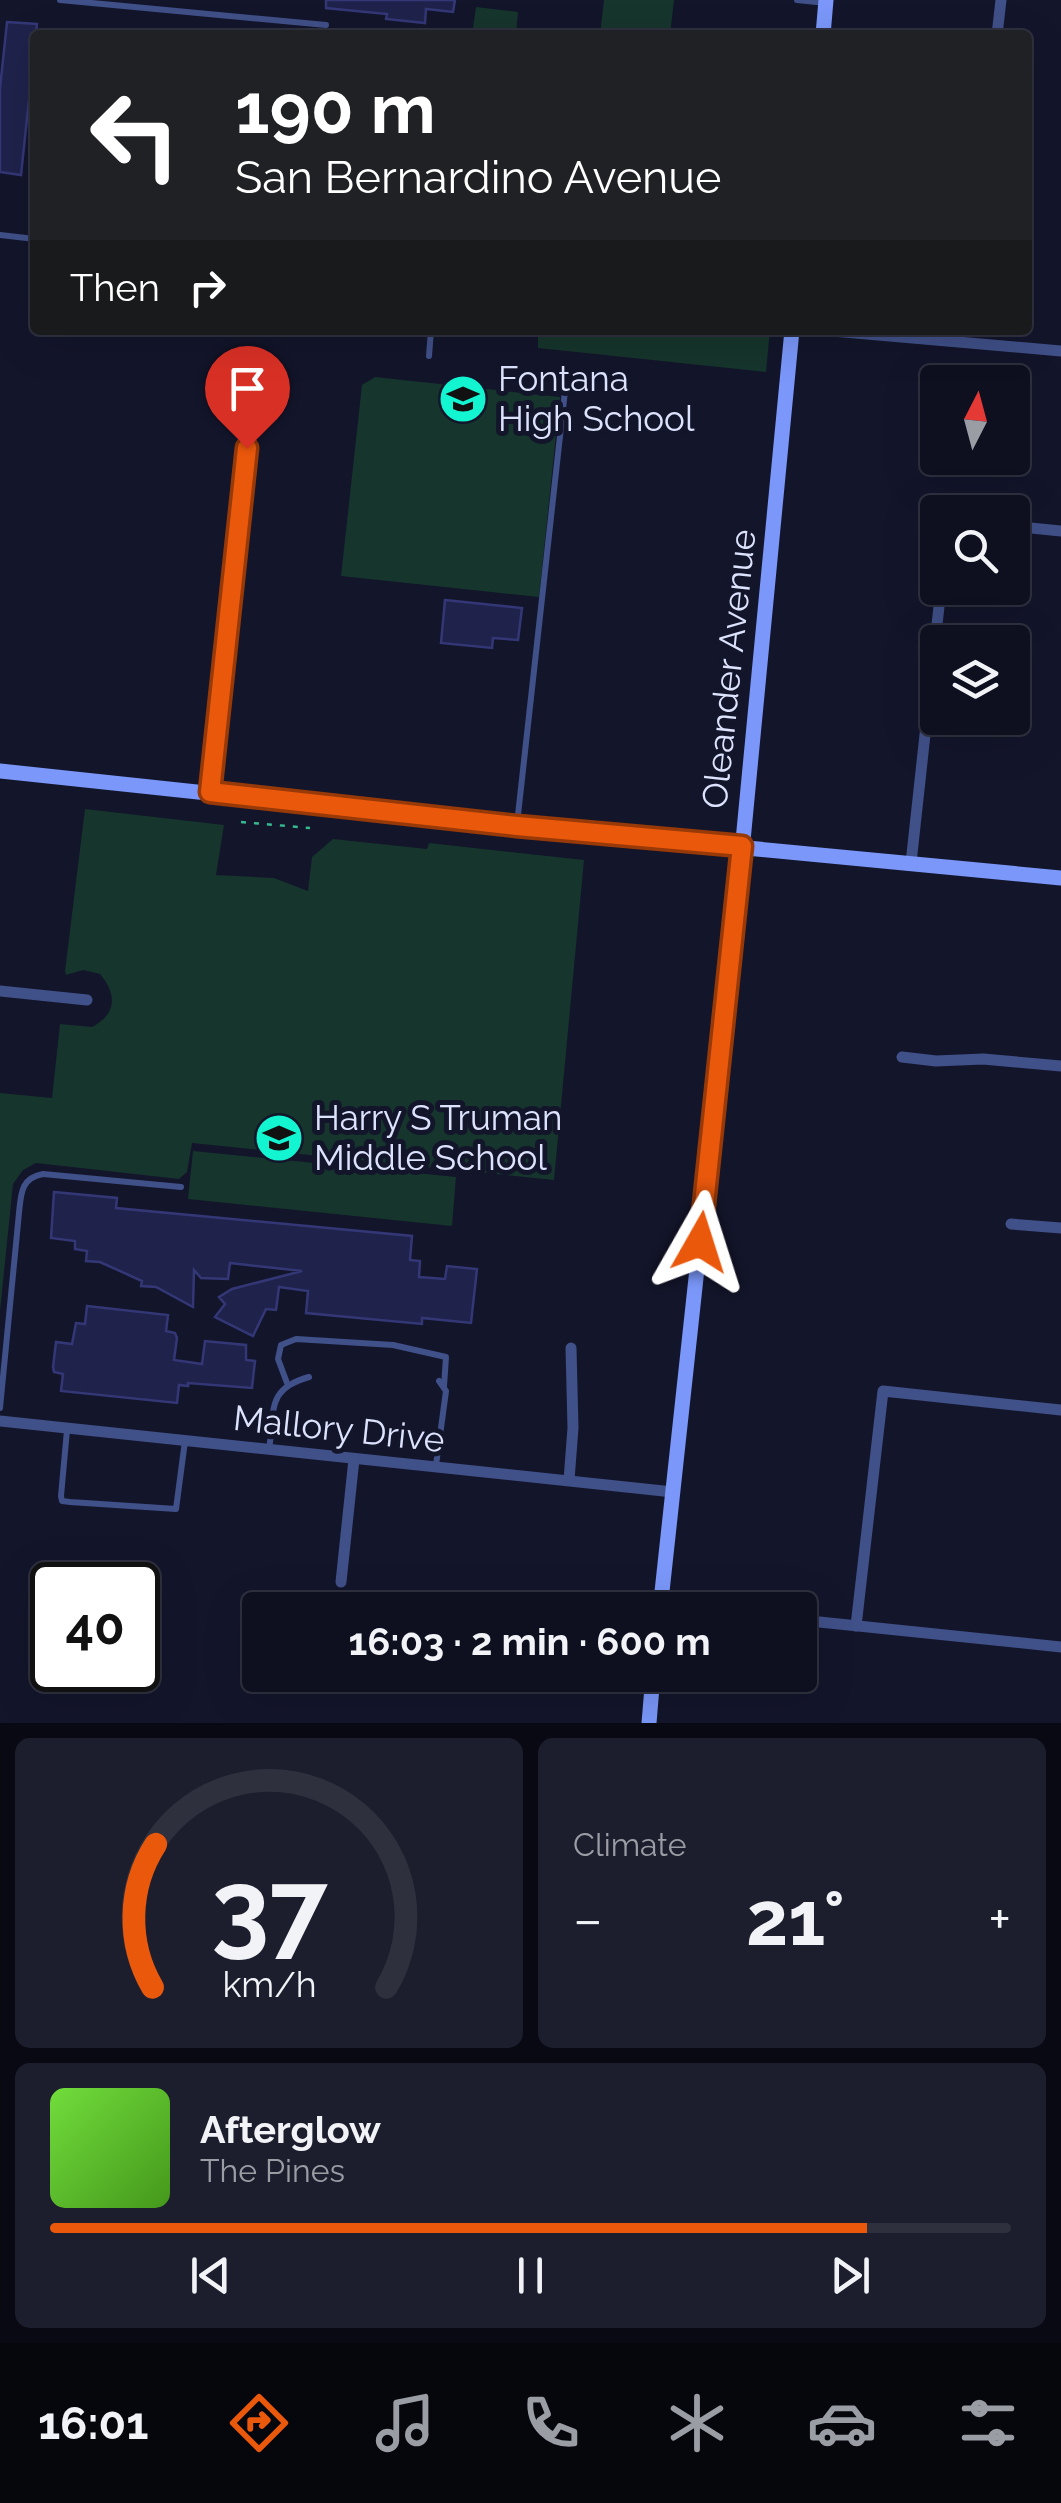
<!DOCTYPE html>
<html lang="en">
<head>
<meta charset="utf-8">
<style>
  body { margin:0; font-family:Raleway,sans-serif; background:#1c1e2d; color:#f1f3f6; height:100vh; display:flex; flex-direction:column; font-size:38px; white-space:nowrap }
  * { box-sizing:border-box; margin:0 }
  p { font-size:32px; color:#9b9da5 }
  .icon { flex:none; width:55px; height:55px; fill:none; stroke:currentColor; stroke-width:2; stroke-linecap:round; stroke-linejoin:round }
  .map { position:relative; height:1723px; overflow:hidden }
  .side { display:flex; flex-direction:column; gap:15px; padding:15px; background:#080912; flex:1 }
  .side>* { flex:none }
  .banner { position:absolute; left:30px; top:30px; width:1002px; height:305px; border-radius:10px; box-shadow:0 10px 40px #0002,0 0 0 2px #2e303e; background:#202124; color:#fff; overflow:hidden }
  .needle { width:65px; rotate:6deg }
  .buttons { position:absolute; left:920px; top:365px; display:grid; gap:20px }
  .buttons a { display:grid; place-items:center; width:110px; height:110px; border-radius:10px; background:#0e1020; box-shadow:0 10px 40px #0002,0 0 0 2px #2e303e; font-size:50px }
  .speed { position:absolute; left:30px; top:1562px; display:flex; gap:20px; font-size:50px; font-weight:700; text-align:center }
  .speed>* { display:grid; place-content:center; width:130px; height:130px; border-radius:50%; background:#0e1020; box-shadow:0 10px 40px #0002,0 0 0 2px #2e303e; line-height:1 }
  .speed .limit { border:5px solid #111; border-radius:15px; background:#fff; color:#111 }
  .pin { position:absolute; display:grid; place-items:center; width:85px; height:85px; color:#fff; margin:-102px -42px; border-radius:50% 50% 50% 0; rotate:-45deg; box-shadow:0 0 10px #0007 }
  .pin .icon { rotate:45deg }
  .me { position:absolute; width:110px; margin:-55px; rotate:6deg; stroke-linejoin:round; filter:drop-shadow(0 0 8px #0008) }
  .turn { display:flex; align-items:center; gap:35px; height:210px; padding:0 40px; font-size:45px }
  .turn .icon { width:130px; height:130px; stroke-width:2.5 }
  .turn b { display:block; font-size:70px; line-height:85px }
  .then { display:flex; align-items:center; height:95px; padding:0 40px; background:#0003; gap:20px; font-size:38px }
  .big { font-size:75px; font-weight:700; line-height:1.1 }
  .side .card { flex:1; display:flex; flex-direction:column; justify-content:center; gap:15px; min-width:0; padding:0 35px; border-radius:15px; background:#1c1e2d }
  .side .dial { align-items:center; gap:0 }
  .dial svg { height:260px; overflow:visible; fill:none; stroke:#2e303e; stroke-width:7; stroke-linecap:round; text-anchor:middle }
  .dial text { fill:#f1f3f6; stroke:none }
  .song { display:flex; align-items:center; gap:30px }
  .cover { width:120px; height:120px; border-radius:15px; background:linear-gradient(135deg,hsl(100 70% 55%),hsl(100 70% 35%)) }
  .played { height:10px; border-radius:5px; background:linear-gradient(90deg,#ea580c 85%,#2e303e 85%) }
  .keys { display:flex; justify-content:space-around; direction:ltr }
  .heat { display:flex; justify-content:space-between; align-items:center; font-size:55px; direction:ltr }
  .side .tiles { flex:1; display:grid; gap:15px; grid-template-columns:1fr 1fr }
  .card:last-child { grid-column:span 2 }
  .trip { position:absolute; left:242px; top:1592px; width:575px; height:100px; border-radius:10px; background:#0e1020; box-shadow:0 10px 40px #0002,0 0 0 2px #2e303e; font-weight:700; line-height:100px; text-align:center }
  .menu { display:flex; height:160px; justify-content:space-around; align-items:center; background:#06060d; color:#9b9da5 }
  .menu .icon { width:70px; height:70px }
  .menu .on { color:#ea580c }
  .menu b { font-size:45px; color:#f1f3f6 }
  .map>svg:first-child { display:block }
  .green { fill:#16352c }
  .building { fill:#1f224b; stroke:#333776; stroke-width:2.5 }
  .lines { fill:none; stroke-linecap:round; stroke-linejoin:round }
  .path { stroke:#37b98f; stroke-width:2.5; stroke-dasharray:5 8; stroke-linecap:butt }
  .lane { stroke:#405088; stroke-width:6 }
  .street { stroke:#405088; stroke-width:11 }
  .secondary { stroke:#7a97f9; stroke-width:15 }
  .route-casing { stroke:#983908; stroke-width:25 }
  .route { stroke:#ea580c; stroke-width:18 }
  .labels { text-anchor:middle; stroke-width:10; stroke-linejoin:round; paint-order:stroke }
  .poi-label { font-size:35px; fill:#dee3fd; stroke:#13152b; text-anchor:start }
  .street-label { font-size:35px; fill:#dee3fd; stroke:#13152b }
</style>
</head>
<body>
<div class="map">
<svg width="1061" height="1723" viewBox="0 0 1061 1723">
  <rect width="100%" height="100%" fill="#13152b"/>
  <g class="green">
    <path d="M604,0H674L670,35H600Z"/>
    <path d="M476,7L518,12L516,35H472Z"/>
    <path d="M538,330H770L766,372L538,348Z"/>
    <path d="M375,377L560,397L539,597L341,576L362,385Z"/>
    <path d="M85,809L224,825L216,875L274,878L308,891L312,857L333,839L427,849L429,843L584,860L554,1180L192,1143L187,1172L179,1179L36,1163L23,1170L13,1184L0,1311V1093L52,1098L60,1024L92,1027C117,1014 117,994 100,974L83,970L66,975L65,971Z"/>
    <path d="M193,1151L456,1177L452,1226L188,1199Z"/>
  </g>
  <g class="building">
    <path d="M326,0H455L453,12L426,9L425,23L386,19L387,14L326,8Z"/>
    <path d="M7,22L37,24L21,175L0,172V88Z"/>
    <path d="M445,600L522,608L518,640L493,638L492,648L441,643Z"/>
    <path d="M54,1192L117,1198L116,1208L412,1236L410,1260L420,1261L419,1277L445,1279L447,1266L477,1269L471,1323L422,1318V1324L306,1313L308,1291L279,1287L276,1310L266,1309L253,1336L215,1317L225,1304L219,1297L232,1289L302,1271L230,1263L228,1279L201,1278L194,1270L193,1307L156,1287L141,1286L142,1281L100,1262L86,1261L87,1251L75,1249V1241L51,1238Z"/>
    <path d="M87,1306L168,1315L166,1331L175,1333L177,1338L174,1360L202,1364L205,1341L246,1345V1360L255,1361L252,1388L188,1383V1386L179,1385L177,1403L61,1391L63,1374L54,1372L53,1367L56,1342L72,1344L76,1323L85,1324Z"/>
  </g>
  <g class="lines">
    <path class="path" d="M241,822L310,828"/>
    <g class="lane">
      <path d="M60,0L326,25"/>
      <path d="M797,0L826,3"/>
      <path d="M0,235L35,239"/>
      <path d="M429,356L431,330"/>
      <path d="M517,824L567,373"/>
      <path d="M287,1383L278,1359L281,1345L296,1339L393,1345L446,1357L444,1386"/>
      <path d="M0,1408L19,1213C21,1193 21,1178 43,1174L181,1187"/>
      <path d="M67,1430L61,1496L62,1501L70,1502L176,1509L185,1441"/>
      <path d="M269,1450C275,1410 266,1389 309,1377"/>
      <path d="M436,1465L446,1391L439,1381"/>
    </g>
    <g class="street">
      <path d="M997,35L1001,0"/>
      <path d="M821,330L1061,351"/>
      <path d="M1012,526L1061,531"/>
      <path d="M210,792L247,448"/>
      <path d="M911,863L941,588"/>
      <path d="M0,991L87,1000"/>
      <path d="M902,1057L936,1061L983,1059L1061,1066"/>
      <path d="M1011,1224L1061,1228"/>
      <path d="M0,1421L673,1492"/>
      <path d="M569,1480L573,1428L571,1348"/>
      <path d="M341,1582L354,1459"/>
      <path d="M660,1606L702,1610"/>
      <path d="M800,1620L1061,1647"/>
      <path d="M856,1626L883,1391L1061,1410"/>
    </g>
    <g class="secondary">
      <path d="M823,35L826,0"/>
      <path d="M0,771L517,826L1061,878"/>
      <path d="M660,1610L740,872L792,330"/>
      <path d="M649,1723L653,1675"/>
    </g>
  </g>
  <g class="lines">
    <g class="route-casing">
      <path id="route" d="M247,448L210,792L517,826L742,846L700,1242"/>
    </g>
    <use href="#route" class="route"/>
  </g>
  <defs>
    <g id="school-disc" transform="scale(2.5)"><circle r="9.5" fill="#13f4d1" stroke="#13152b"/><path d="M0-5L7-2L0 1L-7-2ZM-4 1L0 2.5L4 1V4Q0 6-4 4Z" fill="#111"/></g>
  </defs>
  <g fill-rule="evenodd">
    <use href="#school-disc" x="463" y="399"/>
    <use href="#school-disc" x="279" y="1138"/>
  </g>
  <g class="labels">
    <g class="poi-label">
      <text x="498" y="391">Fontana<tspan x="498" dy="40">High School</tspan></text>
      <text x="314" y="1130">Harry S Truman<tspan x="314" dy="40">Middle School</tspan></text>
    </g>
    <g class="street-label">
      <text transform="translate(729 669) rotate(-84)" y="12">Oleander Avenue</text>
      <text transform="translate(339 1429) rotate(6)" y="12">Mallory Drive</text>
    </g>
  </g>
</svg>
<div class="buttons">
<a><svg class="needle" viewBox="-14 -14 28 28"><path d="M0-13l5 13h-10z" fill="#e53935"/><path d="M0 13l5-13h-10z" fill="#9b9da5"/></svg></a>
<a><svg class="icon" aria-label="search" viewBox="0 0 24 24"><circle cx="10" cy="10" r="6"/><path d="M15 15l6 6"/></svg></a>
<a><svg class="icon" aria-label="layers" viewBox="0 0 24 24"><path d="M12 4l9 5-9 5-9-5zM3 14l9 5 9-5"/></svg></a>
</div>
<div class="speed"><div class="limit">40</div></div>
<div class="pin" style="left:247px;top:448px;background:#d93025"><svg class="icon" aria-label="arrive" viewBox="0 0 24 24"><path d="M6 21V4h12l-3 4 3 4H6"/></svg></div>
<svg class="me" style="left:700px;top:1242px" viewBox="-20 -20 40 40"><path d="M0-17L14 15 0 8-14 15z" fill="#ea580c" stroke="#fff" stroke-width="4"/></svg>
<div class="trip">16:03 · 2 min · 600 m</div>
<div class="banner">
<div class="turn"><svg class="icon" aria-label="left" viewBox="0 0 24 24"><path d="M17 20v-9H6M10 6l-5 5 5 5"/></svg><div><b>190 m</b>San Bernardino Avenue</div></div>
<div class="then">Then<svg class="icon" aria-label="right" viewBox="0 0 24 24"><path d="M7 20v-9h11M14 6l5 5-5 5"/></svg></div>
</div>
</div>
<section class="side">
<div class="tiles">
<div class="card dial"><svg viewBox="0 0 100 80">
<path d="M14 69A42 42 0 1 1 86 69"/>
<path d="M14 69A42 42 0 0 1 15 25" stroke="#ea580c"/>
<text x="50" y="56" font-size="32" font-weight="700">37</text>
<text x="50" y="72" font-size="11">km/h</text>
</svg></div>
<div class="card"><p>Climate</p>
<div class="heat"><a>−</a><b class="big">21°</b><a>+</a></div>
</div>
<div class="card">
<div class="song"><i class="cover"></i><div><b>Afterglow</b><p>The Pines</p></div></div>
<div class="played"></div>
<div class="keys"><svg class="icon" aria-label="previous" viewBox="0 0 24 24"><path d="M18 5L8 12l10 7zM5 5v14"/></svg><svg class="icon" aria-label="pause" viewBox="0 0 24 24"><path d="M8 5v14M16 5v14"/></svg><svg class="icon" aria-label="next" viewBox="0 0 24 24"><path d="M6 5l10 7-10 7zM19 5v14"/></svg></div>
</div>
</div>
</section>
<nav class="menu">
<b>16:01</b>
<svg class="icon on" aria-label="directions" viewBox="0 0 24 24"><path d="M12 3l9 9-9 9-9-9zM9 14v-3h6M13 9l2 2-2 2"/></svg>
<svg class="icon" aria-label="music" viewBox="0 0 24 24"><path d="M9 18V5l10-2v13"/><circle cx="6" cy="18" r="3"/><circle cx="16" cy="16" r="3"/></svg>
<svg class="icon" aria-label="phone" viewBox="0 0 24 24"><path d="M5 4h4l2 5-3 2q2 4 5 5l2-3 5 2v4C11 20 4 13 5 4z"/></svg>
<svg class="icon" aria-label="climate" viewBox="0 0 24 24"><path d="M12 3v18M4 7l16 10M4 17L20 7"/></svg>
<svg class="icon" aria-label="car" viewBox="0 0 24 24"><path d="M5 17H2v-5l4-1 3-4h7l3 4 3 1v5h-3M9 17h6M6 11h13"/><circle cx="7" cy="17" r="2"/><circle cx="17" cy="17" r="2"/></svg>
<svg class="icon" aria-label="filters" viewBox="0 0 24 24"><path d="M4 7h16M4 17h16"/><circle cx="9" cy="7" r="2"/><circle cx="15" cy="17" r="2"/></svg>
</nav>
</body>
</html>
